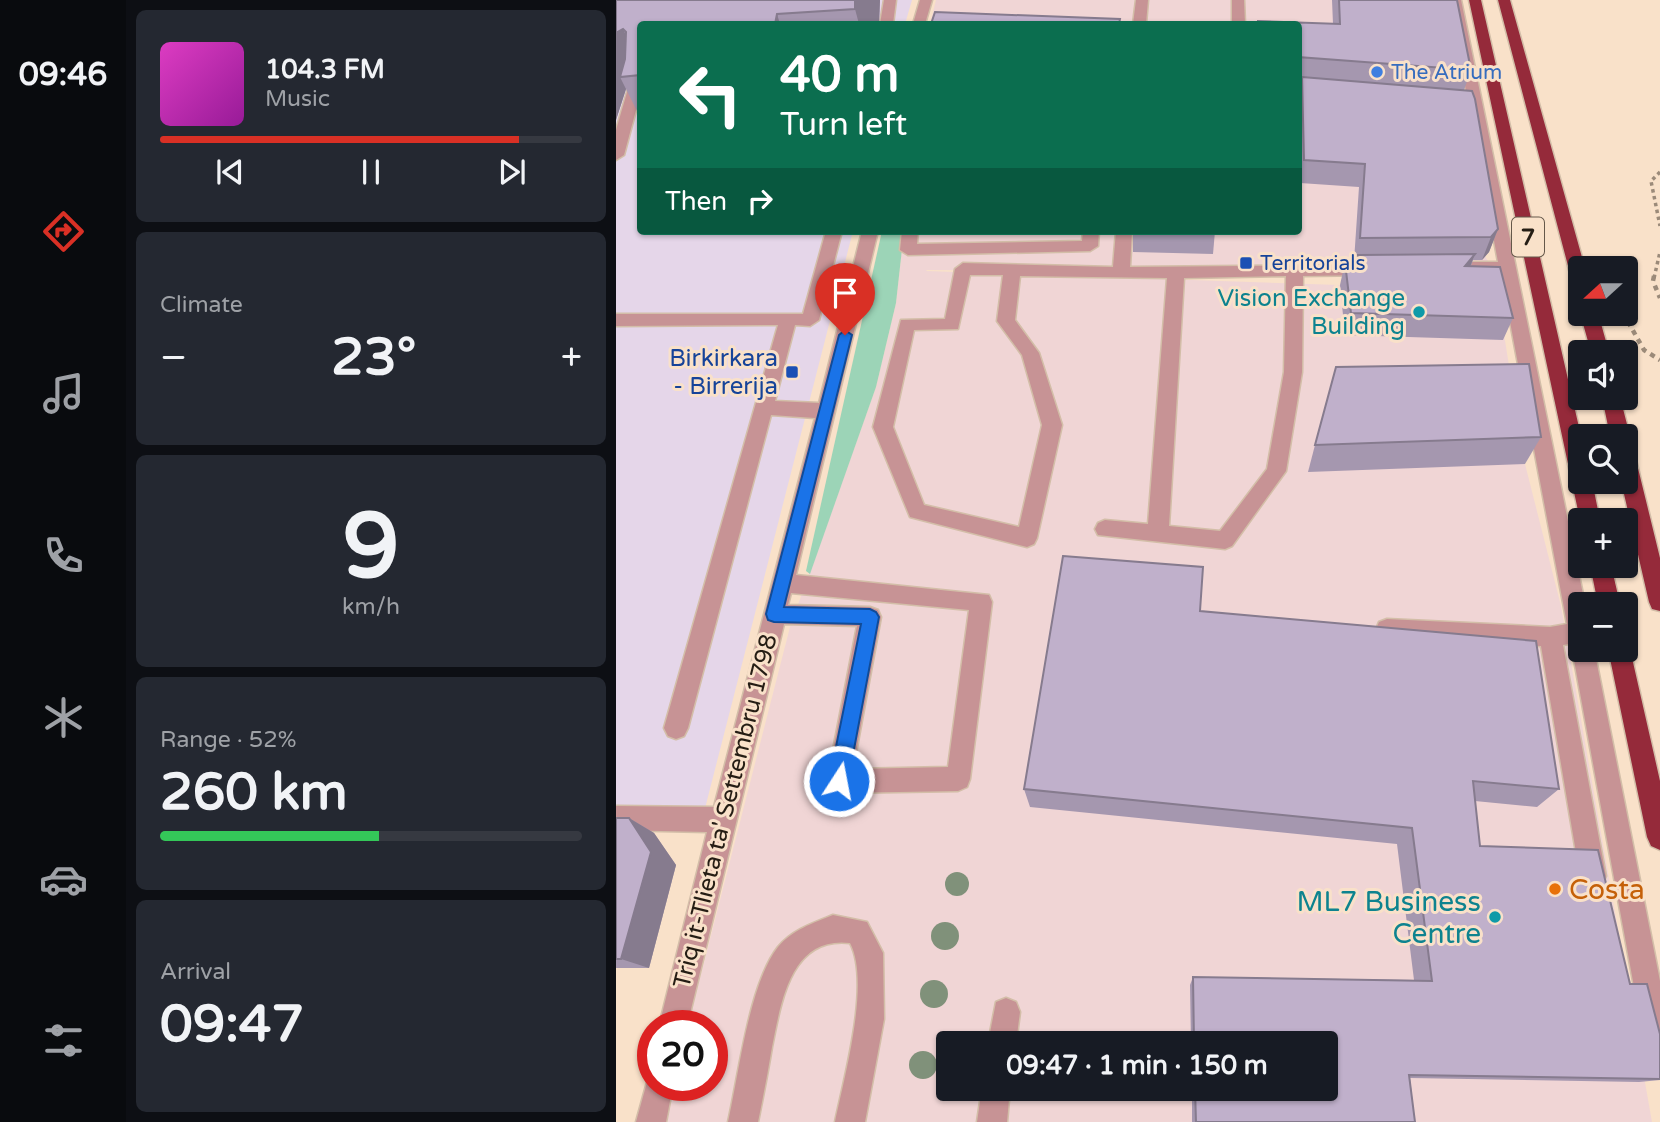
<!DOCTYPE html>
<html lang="en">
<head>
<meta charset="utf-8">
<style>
  body { margin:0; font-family:"Varela Round",sans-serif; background:#242831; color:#f1f3f6; height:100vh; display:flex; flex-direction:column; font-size:26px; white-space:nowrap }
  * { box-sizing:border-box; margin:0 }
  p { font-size:23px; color:#9ea1a6 }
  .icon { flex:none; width:38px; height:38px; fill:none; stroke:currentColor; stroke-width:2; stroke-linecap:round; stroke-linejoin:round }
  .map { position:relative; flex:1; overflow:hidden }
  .side { display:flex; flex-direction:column; gap:10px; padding:10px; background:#0d0f14; width:490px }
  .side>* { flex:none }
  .guide { position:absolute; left:21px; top:21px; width:665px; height:214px; border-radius:7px; box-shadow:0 2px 5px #0004; background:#0b6e4f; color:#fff; overflow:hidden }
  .needle { width:46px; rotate:249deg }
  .buttons { position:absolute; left:952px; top:256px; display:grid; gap:14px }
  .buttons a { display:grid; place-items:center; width:70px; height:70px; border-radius:7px; background:#171b24; box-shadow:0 2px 5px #0004; font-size:35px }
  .speed { position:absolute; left:21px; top:1010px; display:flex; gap:14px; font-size:35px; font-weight:700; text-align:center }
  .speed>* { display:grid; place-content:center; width:91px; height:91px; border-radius:50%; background:#171b24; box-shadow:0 2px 5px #0004; line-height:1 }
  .speed .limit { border:10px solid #d22; background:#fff; color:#111 }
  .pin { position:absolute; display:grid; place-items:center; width:60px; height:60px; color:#fff; margin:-72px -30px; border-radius:50% 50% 50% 0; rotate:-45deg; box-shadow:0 0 7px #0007 }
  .pin .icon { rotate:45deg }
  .me { position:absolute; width:77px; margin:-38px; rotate:11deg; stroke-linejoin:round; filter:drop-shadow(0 0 5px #0008) }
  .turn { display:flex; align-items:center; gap:24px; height:147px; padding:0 28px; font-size:32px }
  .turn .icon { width:91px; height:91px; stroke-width:2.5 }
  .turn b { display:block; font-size:49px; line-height:60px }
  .then { display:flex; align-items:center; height:66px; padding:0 28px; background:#0003; gap:14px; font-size:26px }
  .big { font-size:52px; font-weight:700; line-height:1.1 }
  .side .widget { flex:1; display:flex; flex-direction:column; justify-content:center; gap:10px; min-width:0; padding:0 24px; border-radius:10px; background:#242831 }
  .side .dial { align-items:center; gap:0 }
  .dial b { font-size:91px; line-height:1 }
  .song { display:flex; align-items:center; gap:21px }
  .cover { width:84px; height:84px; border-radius:10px; background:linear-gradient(135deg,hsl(310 70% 55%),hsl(300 70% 35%)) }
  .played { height:7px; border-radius:4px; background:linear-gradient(90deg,#d93025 85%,#363941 85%) }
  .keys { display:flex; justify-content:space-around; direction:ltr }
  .heat { display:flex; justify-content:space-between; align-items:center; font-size:38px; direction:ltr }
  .charge { height:10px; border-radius:5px; background:linear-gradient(90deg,#34c759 52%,#363941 0) }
  .trip { position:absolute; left:320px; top:1031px; width:402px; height:70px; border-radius:7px; background:#171b24; box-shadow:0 2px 5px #0004; font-weight:700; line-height:70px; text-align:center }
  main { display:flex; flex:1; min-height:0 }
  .menu { display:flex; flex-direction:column; width:126px; justify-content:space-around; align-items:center; background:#090b0e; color:#9ea1a6 }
  .menu .icon { width:49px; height:49px }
  .menu .active { color:#d93025 }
  .menu b { font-size:32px; color:#f1f3f6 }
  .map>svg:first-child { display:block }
  .commercial { fill:#f0d5d5; fill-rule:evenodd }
  .industrial { fill:#e5d6e9 }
  .green { fill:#9cd4b7 }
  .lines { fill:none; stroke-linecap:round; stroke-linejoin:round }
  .minor-casing { stroke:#d3bea8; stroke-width:3 }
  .highway-casing { stroke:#d3bea8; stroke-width:3 }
  .path-far1 { stroke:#9b8a79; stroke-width:3.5; stroke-dasharray:3.5 3.5; stroke-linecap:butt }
  .path { stroke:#9b8a79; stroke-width:4.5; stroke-dasharray:5 5; stroke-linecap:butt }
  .minor { fill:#c79395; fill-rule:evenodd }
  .highway { fill:#952a3a; fill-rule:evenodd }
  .tree { fill:#80917a }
  .wall { fill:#a597af }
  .shaded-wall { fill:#867b8e }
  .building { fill:#c0b0cb; stroke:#867b8e; stroke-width:2 }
  .route { fill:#1a73e8; stroke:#114b97; stroke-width:2 }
  .shop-dot { fill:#3f7fe0; stroke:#f9e1c9; stroke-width:2.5 }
  .transit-dot { fill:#1a4fb4; stroke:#f9e1c9; stroke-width:2.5 }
  .culture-dot { fill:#0f9aa8; stroke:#f9e1c9; stroke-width:2.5 }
  .food-dot { fill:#e8710a; stroke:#f9e1c9; stroke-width:2.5 }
  .labels { text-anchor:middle; stroke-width:6; stroke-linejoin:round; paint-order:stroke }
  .far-shop-label { font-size:21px; fill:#366cbe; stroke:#f9e1c9; text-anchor:start }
  .far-transit-label { font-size:21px; fill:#164399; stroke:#f9e1c9; text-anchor:start }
  .shield { fill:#f9e1c9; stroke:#65584a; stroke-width:2 }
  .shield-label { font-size:23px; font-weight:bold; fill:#251d14 }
  .culture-label { font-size:24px; fill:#0d838f; stroke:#f9e1c9; text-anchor:end }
  .transit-label { font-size:24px; fill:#164399; stroke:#f9e1c9; text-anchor:end }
  .street-label { font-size:24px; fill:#251d14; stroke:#f9e1c9 }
  .near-food-label { font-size:28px; fill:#c56008; stroke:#f9e1c9; text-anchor:start }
  .near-culture-label { font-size:28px; fill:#0d838f; stroke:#f9e1c9; text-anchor:end }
</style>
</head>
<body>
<main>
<nav class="menu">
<b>09:46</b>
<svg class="icon active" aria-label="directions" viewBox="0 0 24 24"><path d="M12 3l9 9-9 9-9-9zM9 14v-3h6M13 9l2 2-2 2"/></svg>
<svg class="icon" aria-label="music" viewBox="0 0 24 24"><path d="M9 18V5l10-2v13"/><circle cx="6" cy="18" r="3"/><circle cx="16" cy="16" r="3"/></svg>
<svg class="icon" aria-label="phone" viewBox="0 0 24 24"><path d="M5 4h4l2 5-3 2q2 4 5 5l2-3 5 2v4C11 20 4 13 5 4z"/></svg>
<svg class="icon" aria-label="climate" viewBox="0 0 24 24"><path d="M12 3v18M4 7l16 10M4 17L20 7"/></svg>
<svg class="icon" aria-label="car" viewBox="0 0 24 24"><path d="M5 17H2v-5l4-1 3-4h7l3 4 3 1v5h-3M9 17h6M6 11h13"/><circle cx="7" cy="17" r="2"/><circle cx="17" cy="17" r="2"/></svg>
<svg class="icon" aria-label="filters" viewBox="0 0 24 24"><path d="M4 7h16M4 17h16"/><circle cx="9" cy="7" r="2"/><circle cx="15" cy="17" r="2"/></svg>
</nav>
<section class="side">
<div class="widget">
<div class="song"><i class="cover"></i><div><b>104.3 FM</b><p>Music</p></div></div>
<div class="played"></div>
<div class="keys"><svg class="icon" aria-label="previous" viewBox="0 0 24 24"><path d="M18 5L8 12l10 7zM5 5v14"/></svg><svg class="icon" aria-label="pause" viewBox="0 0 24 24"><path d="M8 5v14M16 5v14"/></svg><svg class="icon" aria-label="next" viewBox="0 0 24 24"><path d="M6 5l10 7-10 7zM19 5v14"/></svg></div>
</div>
<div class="widget"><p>Climate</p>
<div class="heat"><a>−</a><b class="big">23°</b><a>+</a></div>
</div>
<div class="widget dial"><b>9</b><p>km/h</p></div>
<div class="widget"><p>Range · 52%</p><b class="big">260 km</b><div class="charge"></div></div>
<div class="widget"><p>Arrival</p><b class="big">09:47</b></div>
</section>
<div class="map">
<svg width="1044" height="1122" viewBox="0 0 1044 1122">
  <rect width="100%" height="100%" fill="#f9e1c9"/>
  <path class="commercial" d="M320,0H822L868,254L878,273L909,464L945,606L1036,1122H48L57,1085H96V1026L72,1025L174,627L260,387L280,303L288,231H682V24H314ZM310,271L311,270L865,273L724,285ZM332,1043H710V1088H332Z"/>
  <path class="industrial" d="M0,0H296L289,24H24V231H237L86,820L0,815Z"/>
  <path class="green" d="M266,231H288L280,303L260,387L194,574L190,571Z"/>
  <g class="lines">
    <g class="minor-casing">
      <g id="minor">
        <path d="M268,0H280L277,24H264Z"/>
        <path d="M304,0H316L309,24H297Z"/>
        <path d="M520,0H532L530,24H517Z"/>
        <path d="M616,0H628L629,24H616Z"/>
        <path d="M833,0H845L969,604H964V649H978L1044,981V1066L1034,1062L1030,1052L956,649L959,643L947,645L990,876L986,885L977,889L968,885L964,876L925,646L771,639L763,636L760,629L763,622L771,619L934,627L951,624L885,274H855L847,268L855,262H882Z"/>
        <path d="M24,68V95L8,155L0,160V130L17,72Z"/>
        <path d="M210,231H226L203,320L194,326L179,325L159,401L203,403L246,231H262L180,575L373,595L376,602L354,779L351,787L342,791L223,793L214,789L211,781L241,626L168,624L71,1026H43L91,832L0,830V806L98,807L199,418L155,415L72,728L68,736L60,739L52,736L48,728L162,325L0,326V314H187ZM175,593L353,610L332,767L237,769L265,617L262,610L254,607L172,605Z"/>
        <path d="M286,231H302L301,244L466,241L467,231H483L482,246L474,251L292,255L284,250Z"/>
        <path d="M500,231H516L514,267L762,265L764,269L756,275L687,276L686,372L670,471L616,546L609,549L482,535L479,529L482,523L489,520L532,524L551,278L404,276L399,320L423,353L446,425L421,538L418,544L411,547L294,517L257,427L285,320L329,319L339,269L347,263L497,267ZM354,275H387L381,321L406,355L426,425L403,527L308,505L277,427L298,330L342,329ZM670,276L668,372L651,469L604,531L553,526L568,278Z"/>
        <path d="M217,915L251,922L267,953L268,1019L249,1122H219C228,1078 255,982 234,943C174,936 165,1003 156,1047C152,1072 147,1097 142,1122H112C123,1074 133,984 162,947C176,930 197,923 217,915Z"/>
        <path d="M390,998L400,1002L404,1012L400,1043H372L380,1002Z"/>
        <path d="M37,1073V1085H57L50,1122H20L33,1075Z"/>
        <path d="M366,1088H394L391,1122H361Z"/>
      </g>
    </g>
    <g class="highway-casing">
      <g id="highway">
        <path d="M853,0H865L965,436L964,481H976L984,520H964Z"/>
        <path d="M882,0H894L969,268H964V287L956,281Z"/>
        <path d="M964,313H982L993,352H975Z"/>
        <path d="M986,397H1004L1014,436L1011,441L1010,436H994Z"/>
        <path d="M1010,452L1017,455L1020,460L1044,558V611L1036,609L1033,602L1005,481H1010Z"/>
        <path d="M974,565H995L1004,604H982Z"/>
        <path d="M1010,641L1014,649L1044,781V850L1035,846L1031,837L992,649H1010Z"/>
      </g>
    </g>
    <g class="path-far1">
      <path d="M1044,172L1035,181L1044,226"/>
      <path d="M1038,278L1044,252"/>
    </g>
    <g class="path">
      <path d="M1038,276L1037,281L1044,298"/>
      <path d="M1007,313L1028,350L1044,360"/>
    </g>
    <use href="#minor" class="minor"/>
    <use href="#highway" class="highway"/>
  </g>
  <g class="tree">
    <circle cx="341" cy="884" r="12"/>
    <circle cx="329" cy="936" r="14"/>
    <circle cx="318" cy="994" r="14"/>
    <circle cx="307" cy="1065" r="14"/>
  </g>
  <g class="wall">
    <path d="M0,0H264L263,24H24V113H22L10,89L0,120Z"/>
    <path d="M716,0H841L855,70L848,90L882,229L873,252L866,260H857L855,266L897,318L887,340L729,335L724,285L729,262L740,263L741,261H738L743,187L684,183L682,112V99L684,88L682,87V24H717Z"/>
    <path d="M517,231H599L597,254L517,252Z"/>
    <path d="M925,437L909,464L692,472L699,445Z"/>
    <path d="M584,611L943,789L921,807L859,801L864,846L1014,984L1044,1034V1080L1023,1082L794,1078L799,1122H576V1088H710V1043H575L574,985L577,977L798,980L781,844L414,807L408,789Z"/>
    <path d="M0,818H13L38,833L60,865L33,968H0Z"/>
  </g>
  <g class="shaded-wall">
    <path d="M239,0H264L263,24H243L239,9Z"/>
    <path d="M161,14L164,24H159Z"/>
    <path d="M7,29L24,65L4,77L10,89L0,120V33Z"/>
    <path d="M882,229L873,252L866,260L875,237Z"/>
    <path d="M859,254L850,277L849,266Z"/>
    <path d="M13,818L38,833L60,865L33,968L5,959Z"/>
  </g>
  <g class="building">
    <path d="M0,0H241H239V9L161,14L159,24H24V75L4,77L9,59L10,32L7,29L0,33Z"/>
    <path d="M723,0H841L855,70L682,57V24H642V21L724,24Z"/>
    <path d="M319,12L504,19L503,24H315Z"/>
    <path d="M686,77L856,91L859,99L882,229L875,237L744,238L749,164L688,160Z"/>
    <path d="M859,254L849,266L884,267L897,318L735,313L729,262L742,263V255Z"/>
    <path d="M913,364L925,437L699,445L720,367Z"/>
    <path d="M447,556L587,567L584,611L920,641L943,789L857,781L864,846L982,850L1014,984H1031L1044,1034V1079L793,1075L799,1122H580L579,1088H710V1043H578L577,977L816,981L796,828L408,789Z"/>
    <path d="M0,818H13L35,852L5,959H0Z"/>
  </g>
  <path class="route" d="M229,330L236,335L168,607L254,609L260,612L263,617L232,781L229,788L223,790L216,788L213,781L245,624L158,622L152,620L150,614L223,335Z"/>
  <circle class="shop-dot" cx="761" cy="72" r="7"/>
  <g class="transit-dot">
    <rect x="623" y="256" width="14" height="14" rx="3.5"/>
    <rect x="169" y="365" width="14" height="14" rx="3.5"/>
  </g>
  <g class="culture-dot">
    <circle cx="803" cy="312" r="7"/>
    <circle cx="879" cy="917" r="7"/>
  </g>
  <circle class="food-dot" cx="939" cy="889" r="7"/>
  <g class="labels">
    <g class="far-shop-label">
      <text x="775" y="79">The Atrium</text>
    </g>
    <g class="far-transit-label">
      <text x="644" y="270">Territorials</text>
    </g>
    <rect class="shield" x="896" y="217.5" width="32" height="39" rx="5"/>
    <g class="shield-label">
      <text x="912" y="245">7</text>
    </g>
    <g class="culture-label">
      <text x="789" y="306">Vision Exchange<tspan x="789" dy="28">Building</tspan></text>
    </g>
    <g class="transit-label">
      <text x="162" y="366">Birkirkara<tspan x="162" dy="28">- Birrerija</tspan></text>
    </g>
    <g class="street-label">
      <text transform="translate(109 811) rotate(-76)" y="8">Triq it-Tlieta ta' Settembru 1798</text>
    </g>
    <g class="near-food-label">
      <text x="953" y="899">Costa</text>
    </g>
    <g class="near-culture-label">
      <text x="865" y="911">ML7 Business<tspan x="865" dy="32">Centre</tspan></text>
    </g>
  </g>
</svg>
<div class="buttons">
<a><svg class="needle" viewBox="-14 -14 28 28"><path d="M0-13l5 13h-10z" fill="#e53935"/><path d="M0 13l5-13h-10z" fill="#9ea1a6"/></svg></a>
<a><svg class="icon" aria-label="sound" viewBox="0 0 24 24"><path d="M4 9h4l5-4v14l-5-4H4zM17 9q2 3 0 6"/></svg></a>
<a><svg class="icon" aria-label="search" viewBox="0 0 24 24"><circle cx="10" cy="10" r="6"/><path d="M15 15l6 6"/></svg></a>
<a>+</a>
<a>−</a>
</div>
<div class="speed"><div class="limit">20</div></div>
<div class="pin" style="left:229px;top:335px;background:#d93025"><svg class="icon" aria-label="arrive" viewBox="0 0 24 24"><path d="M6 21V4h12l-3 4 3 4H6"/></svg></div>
<svg class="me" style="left:223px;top:781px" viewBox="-20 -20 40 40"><circle r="17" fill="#1a73e8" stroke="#fff" stroke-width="3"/><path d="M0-11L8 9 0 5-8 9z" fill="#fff"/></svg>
<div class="trip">09:47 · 1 min · 150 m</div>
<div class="guide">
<div class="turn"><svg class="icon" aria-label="left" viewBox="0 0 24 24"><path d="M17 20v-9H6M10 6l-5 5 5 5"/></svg><div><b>40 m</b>Turn left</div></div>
<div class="then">Then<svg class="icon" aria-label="right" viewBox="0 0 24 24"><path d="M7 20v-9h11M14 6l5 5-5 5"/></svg></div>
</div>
</div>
</main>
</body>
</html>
